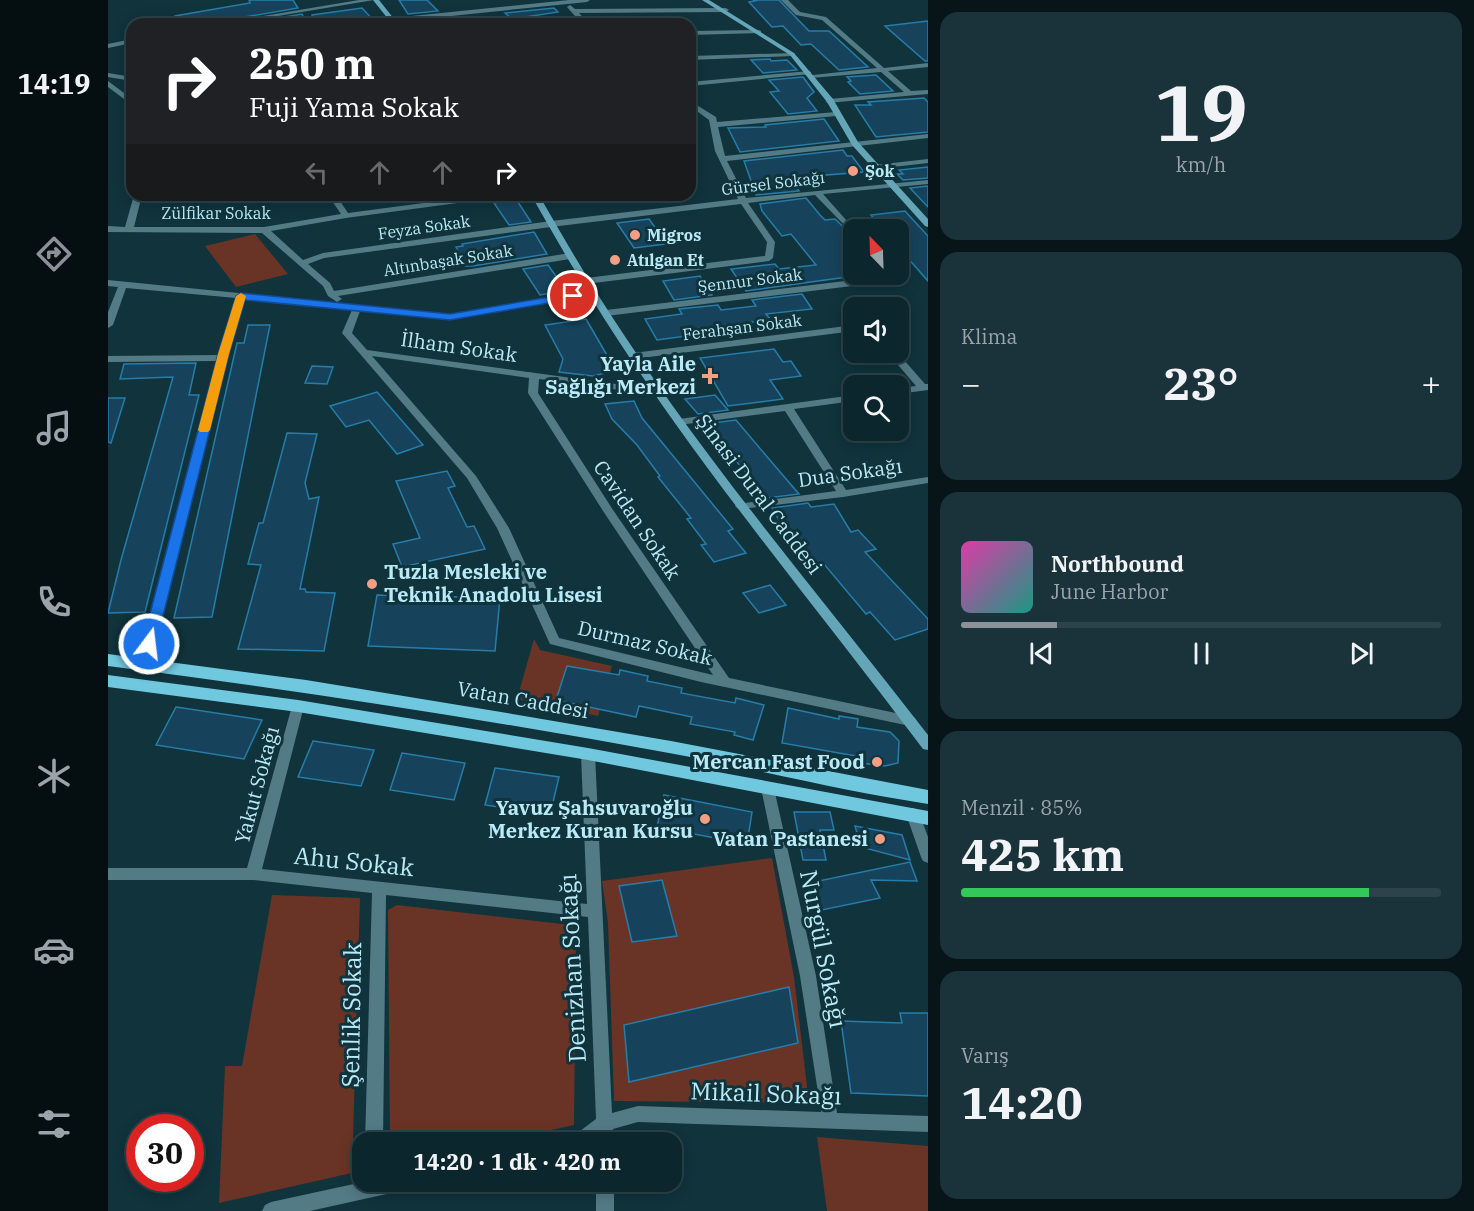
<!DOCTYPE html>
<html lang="tr">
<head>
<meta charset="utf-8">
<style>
  body { margin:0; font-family:"IBM Plex Serif",serif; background:#1a3239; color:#f1f3f6; height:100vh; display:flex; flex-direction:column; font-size:22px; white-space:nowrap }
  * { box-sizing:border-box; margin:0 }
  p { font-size:20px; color:#9aa5aa }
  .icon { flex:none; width:33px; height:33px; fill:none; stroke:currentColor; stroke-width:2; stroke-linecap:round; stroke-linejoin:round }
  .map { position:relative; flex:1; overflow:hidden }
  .sheet { display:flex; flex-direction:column; gap:12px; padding:12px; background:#071519; width:546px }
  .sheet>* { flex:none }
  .guide { position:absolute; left:18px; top:18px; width:570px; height:183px; border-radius:18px; box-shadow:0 3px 15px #0003,0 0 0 2px #2c4349; background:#202124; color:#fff; overflow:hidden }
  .needle { width:39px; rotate:337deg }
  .controls { position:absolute; left:735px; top:219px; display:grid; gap:12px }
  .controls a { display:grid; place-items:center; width:66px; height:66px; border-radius:12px; background:#0c262d; box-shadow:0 3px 15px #0003,0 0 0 2px #2c4349; font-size:30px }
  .speed { position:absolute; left:18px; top:1114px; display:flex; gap:12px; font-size:30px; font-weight:700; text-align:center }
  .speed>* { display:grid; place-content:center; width:78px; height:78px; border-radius:50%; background:#0c262d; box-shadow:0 3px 15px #0003,0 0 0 2px #2c4349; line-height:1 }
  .speed .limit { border:9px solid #d22; background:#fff; color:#111 }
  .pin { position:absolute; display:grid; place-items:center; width:51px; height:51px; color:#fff; margin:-26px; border:3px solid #fff; border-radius:50%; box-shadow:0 2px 6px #0007 }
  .me { position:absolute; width:66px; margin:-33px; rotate:15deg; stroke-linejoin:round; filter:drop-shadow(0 0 4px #0008) }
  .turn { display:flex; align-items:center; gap:21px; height:126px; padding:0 24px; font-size:27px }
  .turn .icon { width:78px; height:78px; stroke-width:2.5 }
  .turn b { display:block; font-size:42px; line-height:51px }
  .lanes { display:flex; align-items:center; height:57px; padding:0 24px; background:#0003; justify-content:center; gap:30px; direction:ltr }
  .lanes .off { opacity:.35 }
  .big { font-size:45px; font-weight:700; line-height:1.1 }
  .sheet .card { flex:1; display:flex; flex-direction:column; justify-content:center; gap:9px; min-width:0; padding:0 21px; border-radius:18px; background:#1a3239 }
  .sheet .dial { align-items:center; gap:0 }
  .dial b { font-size:78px; line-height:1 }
  .song { display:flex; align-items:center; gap:18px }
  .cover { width:72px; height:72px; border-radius:9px; background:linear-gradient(135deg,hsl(320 70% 55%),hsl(170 70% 35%)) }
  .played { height:6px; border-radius:3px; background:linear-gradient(90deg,#8c9099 20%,#2c4349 20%) }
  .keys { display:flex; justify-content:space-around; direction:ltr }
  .heat { display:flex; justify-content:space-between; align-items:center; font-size:33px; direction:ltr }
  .charge { height:9px; border-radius:4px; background:linear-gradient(90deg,#34c759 85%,#2c4349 0) }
  .trip { position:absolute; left:244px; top:1132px; width:330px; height:60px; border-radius:18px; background:#0c262d; box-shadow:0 3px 15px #0003,0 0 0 2px #2c4349; font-weight:700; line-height:60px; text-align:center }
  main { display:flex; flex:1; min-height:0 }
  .tabs { display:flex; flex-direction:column; width:108px; justify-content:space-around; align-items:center; background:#050f12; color:#9aa5aa }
  .tabs .icon { width:42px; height:42px }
  .tabs .on { color:#8c9099 }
  .tabs b { font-size:27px; color:#f1f3f6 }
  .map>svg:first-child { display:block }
  .green { fill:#693425 }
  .building { fill:#16435b; stroke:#267daa; stroke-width:1.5 }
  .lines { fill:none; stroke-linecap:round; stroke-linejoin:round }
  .street { fill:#537b86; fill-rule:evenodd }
  .secondary { fill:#64a6b8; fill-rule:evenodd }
  .primary { fill:#70c8df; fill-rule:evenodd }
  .route { fill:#1a73e8; stroke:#114b97; stroke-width:1.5 }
  .slow { fill:#f59e0b }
  .poi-dot { fill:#f49e86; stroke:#10333c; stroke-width:2 }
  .labels { text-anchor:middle; stroke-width:6; stroke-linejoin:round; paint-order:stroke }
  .far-poi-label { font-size:16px; font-weight:bold; fill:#b9eaf7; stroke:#10333c; text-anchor:start }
  .far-street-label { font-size:16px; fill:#b9eaf7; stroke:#10333c }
  .street-label { font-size:20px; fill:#b9eaf7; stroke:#10333c }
  .poi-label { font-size:20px; font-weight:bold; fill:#b9eaf7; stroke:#10333c; text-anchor:end }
  .near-street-label { font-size:24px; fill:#b9eaf7; stroke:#10333c }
</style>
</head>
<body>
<main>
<nav class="tabs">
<b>14:19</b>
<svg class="icon on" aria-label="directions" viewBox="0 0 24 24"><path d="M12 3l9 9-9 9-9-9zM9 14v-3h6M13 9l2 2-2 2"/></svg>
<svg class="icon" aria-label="music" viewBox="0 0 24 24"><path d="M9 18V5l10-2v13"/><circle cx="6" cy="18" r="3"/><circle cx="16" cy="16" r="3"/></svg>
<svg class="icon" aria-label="phone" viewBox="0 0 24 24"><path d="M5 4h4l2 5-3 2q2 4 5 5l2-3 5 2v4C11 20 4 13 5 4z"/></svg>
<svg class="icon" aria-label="climate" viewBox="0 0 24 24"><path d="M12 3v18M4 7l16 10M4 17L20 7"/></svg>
<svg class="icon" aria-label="car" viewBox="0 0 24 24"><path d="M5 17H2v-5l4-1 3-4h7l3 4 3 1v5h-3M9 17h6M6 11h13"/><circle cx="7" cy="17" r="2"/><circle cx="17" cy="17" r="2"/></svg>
<svg class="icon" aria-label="filters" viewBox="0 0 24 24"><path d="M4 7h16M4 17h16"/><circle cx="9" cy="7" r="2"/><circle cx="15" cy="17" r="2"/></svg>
</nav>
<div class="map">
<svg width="820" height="1211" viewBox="0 0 820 1211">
  <rect width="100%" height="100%" fill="#10333c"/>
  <g class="green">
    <path d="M147,234L180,274L128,287L97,246Z"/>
    <path d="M426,639L432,650L504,666L490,716L409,699Z"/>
    <path d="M664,858L686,977L701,1103L506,1101L500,923L494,881Z"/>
    <path d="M164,895L252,898L244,1173L111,1203L117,1066H134Z"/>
    <path d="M289,905L463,925L468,933L466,1125L385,1143H282L280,910Z"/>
    <path d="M709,1137L820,1146V1211H719Z"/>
  </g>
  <g class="building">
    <path d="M141,0H185L190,8L107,22L105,24H67V16L142,3Z"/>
    <path d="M291,0H319L330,11L300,14Z"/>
    <path d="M645,0H671L701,31H721L760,67L731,70L703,44L693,45L675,26L664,27L641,2L647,1Z"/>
    <path d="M254,8L269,24H204V15Z"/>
    <path d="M446,8L450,12L404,19L397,13Z"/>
    <path d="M194,14L199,24H136Z"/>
    <path d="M820,21V61H817L777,26Z"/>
    <path d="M662,59L663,61L679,60L689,70L655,73L643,60Z"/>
    <path d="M768,75L785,91L752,94L740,82L743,81L739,77Z"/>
    <path d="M695,77L706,92L699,98L709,111L680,114L662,92L671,91L661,80Z"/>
    <path d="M816,98L820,102V132L768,137L747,105H763L760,102Z"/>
    <path d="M716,119L731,141L632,152L620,128L658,127L657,125Z"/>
    <path d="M735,150L739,156H744L756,172L693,177L695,183H684L691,191L648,195L636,161Z"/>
    <path d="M820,167V178L795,180L789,174H795L791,170Z"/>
    <path d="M820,186V207L802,188Z"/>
    <path d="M698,198L712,215L717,220L727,219L746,237V276L638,291L623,269L667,264L671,269L708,265L683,234L674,236L654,211L652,204Z"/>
    <path d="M408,199L423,222L401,225L386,203Z"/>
    <path d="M797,211L820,236V281L790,247V230H776L763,215Z"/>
    <path d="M541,219L559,244L526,248L509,223Z"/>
    <path d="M426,232L439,254L365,266H357L348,247L355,246L354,244Z"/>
    <path d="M440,265L450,279H446L455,291L432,295L415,269Z"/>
    <path d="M592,276L604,295L566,300L555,281Z"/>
    <path d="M694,294L704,309L658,314L663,320L575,330L579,336L549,340L537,319L574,314L571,309L610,305L613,310L648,306L644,300Z"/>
    <path d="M478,319L500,357L510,370L485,376L451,372L455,359L437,325Z"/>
    <path d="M140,325H162L104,617L66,618L129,343H136Z"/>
    <path d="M666,349L675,362L683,361L693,376L662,380L675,399L620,406L592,358Z"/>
    <path d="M88,363L81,395H91L37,612L0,613L13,560L65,377L12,379L16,364Z"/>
    <path d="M204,366L225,367L219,384L197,383Z"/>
    <path d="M269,392L315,445L289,454L261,420L238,427L222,406Z"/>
    <path d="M607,395L620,410L590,414L577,399Z"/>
    <path d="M0,398H17L3,443L0,442Z"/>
    <path d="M526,401L534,418L625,529L620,531L638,553L606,562L593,545L598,544L579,519L583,518L550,477L552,476L529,445L504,419L497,404Z"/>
    <path d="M628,420L661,459L691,494L659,498L597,424Z"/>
    <path d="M179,433L209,434L197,483L201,499L211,497L192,589H197L198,592L227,593L216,651L130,649L153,565L140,564L151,523H155Z"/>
    <path d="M339,471L347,486L340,488L359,527L366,526L377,549L294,567L285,544L312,538L288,481Z"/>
    <path d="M700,503L703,507L726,504L743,532L750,530L768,549L757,552L820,619V629L787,640L762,612L758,614L716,564L708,566L676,529L664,508Z"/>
    <path d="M662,585L678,605L651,613L635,593Z"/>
    <path d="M269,595L392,598L387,651L260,646Z"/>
    <path d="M459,666L511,675L512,670L540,676L539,681L574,688L573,693L627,703L628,698L656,705L645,740L626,735L627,732L582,724L584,717L531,706L528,717L448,700Z"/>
    <path d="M68,707L154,720L136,759L48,745Z"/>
    <path d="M680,708L731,719V716L750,719L749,727L782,732L791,741L790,763L777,766L753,763V757L674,743Z"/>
    <path d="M205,741L266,750L253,786L190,777Z"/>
    <path d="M294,753L357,763L346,800L282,790Z"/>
    <path d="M387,768L451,777L442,815L377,805Z"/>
    <path d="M556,795L644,812L639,844L549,827Z"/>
    <path d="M686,812H722L726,830H712L718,860H695Z"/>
    <path d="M747,826L794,835L802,860L753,847Z"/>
    <path d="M802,862L809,881L763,880L772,898L709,911L696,884Z"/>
    <path d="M554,880L569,936L524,942L511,886Z"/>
    <path d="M681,987L690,1043L521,1082L516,1025Z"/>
    <path d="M792,1013H820V1096L743,1093L733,1021L794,1023Z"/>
  </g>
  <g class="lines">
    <g class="street">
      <path d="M251,0H266L122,24H107Z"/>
      <path d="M461,0H482L479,2L284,22L281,20L284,18Z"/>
      <path d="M673,0H680L692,12L718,17L776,68L820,63V67L780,71L803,91L820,90V94L719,103L718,101L722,99L796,92L773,72L703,78L702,77L705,75L769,68L714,20L688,15Z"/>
      <path d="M462,5L467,9L618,8L621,10L618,12L471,13L481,24H474L459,7Z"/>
      <path d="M651,30L653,31V33L582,35V31Z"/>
      <path d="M24,39V43L0,48V44Z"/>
      <path d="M686,53L687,54L684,56L582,60V56Z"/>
      <path d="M701,71L703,72V74L582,86V82Z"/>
      <path d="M0,73L24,77V81L0,77Z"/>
      <path d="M0,81L24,99V105L0,87Z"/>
      <path d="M582,101L608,117L609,122L728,112L732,114L728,116L610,127L617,156L820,134V138L619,161L638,198L820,180V184L715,194L747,230H746V235L707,195L640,203L667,242L665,258L661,261L478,284L474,281L478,278L657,256L659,242L633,204L443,227L216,258L200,264L222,283L226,291L462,253L466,256L462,259L230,296L234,299L229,302L220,296L215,286L154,233L0,232V226L17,227L26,195H34L26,227H156L233,214L220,195H228L240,213L376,195H398L394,197L238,218L163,231L195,260L215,253L443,221L630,199L607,151L601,120L582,106Z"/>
      <path d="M820,159V163L767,169L763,167L767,165Z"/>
      <path d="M778,274H787L789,278L785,281L498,316L493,313L498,310L779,276Z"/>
      <path d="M0,280L342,314L488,290L490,292L485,295L342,320L252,311L244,333L259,350L552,390L553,392L548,395L431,379L430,393L505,510L621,678L802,716L807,718L809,721L807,724L802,726L593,682L442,644L389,528L359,478L234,333L244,310L137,299L120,354L42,665L40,668H32L30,665L108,361L0,362V356L110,355L128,298L18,288L5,325L0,328V312L10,287L0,286ZM264,356L421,378L420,393L497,514L605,675L451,638L401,528L368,476Z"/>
      <path d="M746,325V331L525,359L520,356L525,353Z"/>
      <path d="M779,352H789L817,384H820V390L790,394V388L808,386Z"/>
      <path d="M746,395V401L686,409L738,490L820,477V483L735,497L633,509L629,508L627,506L629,504L728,491L677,411L571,425L566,422L571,419Z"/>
      <path d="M190,701L195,703L196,706L154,869L479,904L473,754L475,750H485L487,754L504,1113L530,1106L713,1112L692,976L653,788L655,784L660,783L665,784L708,976L729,1113L820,1116V1132L530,1122L505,1129L506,1143H488V1139L483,1143H447L450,1137L472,1131L488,1119L480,917L278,895L275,1143H257L264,893L145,880H0V868H139L184,706L185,703Z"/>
      <path d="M805,808L810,810L820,837V863L815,861L813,857L798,814L800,810Z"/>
      <path d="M255,1182H301L298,1188L292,1191L202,1211H154L157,1205L163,1202Z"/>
      <rect x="488" y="1182" width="18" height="29"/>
    </g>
    <g class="secondary">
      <path d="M265,0H271L290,24H284Z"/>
      <path d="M594,0H601L686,53L725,99L750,142L820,219V227L817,226L744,145L719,102L682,55Z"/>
      <path d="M423,195H431C459,244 487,292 518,338C610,477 719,604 820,735V750L815,749C713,613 603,482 510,340C479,293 451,244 423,195Z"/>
    </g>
    <g class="primary">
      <path d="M0,654L198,680L393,712L563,741L820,790V804C733,791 648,769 561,753C375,719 188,690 0,666Z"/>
      <path d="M0,675L190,700L480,748L820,811V825L480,760L190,712L0,687Z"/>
    </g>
  </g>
  <path class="route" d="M133,293L342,314L465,293L470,296L465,299L342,320L137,300L121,354L48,644L41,649L34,644L110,354L128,296Z"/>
  <path class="slow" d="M133,293L138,296L121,354L102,430L100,432H92L90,430L110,354L128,296Z"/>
  <g class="poi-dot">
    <circle cx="745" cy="171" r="6"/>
    <circle cx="527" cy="235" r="6"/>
    <circle cx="507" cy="260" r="6"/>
    <path d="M599 367h6v6h6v6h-6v6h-6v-6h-6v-6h6z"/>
    <circle cx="264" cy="584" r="6"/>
    <circle cx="769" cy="762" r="6"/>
    <circle cx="597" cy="819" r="6"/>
    <circle cx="772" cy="839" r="6"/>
  </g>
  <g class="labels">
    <g class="far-poi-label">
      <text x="757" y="177">Şok</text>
      <text x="539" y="241">Migros</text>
      <text x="519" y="266">Atılgan Et</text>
    </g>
    <g class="far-street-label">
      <text transform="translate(665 183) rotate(-7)" y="6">Gürsel Sokağı</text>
      <text x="108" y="219">Zülfikar Sokak</text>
      <text transform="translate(316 227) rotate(-8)" y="6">Feyza Sokak</text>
      <text transform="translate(340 260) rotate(-9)" y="6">Altınbaşak Sokak</text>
      <text transform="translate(642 280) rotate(-7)" y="6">Şennur Sokak</text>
      <text transform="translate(634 327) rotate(-7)" y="6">Ferahşan Sokak</text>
    </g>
    <g class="street-label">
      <text transform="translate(351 347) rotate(8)" y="7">İlham Sokak</text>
      <text transform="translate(742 473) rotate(-8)" y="7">Dua Sokağı</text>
      <text transform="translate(651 494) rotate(53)" y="7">Şinasi Dural Caddesi</text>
      <text transform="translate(529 520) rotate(56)" y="7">Cavidan Sokak</text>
      <text transform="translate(537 643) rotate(13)" y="7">Durmaz Sokak</text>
      <text transform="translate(415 700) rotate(10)" y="7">Vatan Caddesi</text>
      <text transform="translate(149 785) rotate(-75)" y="7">Yakut Sokağı</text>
    </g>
    <g class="poi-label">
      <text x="588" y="371">Yayla Aile<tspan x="588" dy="23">Sağlığı Merkezi</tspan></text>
      <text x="276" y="579" text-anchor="start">Tuzla Mesleki ve<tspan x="276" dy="23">Teknik Anadolu Lisesi</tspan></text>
      <text x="757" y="769">Mercan Fast Food</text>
      <text x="585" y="815">Yavuz Şahsuvaroğlu<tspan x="585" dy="23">Merkez Kuran Kursu</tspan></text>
      <text x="760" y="846">Vatan Pastanesi</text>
    </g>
    <g class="near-street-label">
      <text transform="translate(246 862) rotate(6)" y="8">Ahu Sokak</text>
      <text transform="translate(715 949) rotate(79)" y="8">Nurgül Sokağı</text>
      <text transform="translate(465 968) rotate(-93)" y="8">Denizhan Sokağı</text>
      <text transform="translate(244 1015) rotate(-89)" y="8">Şenlik Sokak</text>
      <text transform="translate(658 1094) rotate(2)" y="8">Mikail Sokağı</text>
    </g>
  </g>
</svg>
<div class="controls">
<a><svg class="needle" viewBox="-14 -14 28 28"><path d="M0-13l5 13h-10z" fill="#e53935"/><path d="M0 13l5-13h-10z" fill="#9aa5aa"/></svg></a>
<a><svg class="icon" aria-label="sound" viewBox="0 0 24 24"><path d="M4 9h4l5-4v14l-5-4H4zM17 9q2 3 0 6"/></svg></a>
<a><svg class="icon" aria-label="search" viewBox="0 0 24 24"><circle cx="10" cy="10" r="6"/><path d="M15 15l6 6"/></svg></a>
</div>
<div class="speed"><div class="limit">30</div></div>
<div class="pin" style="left:465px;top:296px;background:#d93025"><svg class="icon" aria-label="arrive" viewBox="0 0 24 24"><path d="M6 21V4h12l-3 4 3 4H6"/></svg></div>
<svg class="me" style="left:41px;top:644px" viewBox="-20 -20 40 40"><circle r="17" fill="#1a73e8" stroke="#fff" stroke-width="3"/><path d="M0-11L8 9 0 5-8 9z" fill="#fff"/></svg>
<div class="trip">14:20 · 1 dk · 420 m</div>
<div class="guide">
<div class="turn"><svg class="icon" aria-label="right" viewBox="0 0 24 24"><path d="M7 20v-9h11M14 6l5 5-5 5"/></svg><div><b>250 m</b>Fuji Yama Sokak</div></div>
<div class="lanes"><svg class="icon off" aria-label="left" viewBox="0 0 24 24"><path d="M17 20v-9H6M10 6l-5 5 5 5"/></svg><svg class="icon off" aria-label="ahead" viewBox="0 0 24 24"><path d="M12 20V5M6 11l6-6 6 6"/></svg><svg class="icon off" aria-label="ahead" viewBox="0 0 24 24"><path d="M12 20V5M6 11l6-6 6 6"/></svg><svg class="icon" aria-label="right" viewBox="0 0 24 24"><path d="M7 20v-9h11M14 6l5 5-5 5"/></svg></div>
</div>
</div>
<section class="sheet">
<div class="card dial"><b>19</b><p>km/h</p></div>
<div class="card"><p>Klima</p>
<div class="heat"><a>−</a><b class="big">23°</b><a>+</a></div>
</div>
<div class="card">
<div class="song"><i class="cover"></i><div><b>Northbound</b><p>June Harbor</p></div></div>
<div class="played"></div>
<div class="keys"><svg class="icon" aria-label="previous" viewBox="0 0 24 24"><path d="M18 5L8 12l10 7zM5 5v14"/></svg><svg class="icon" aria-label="pause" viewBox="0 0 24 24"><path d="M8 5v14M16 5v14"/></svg><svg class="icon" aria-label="next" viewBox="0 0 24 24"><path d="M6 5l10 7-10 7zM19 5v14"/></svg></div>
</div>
<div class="card"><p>Menzil · 85%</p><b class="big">425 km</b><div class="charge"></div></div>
<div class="card"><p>Varış</p><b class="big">14:20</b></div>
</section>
</main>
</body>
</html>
